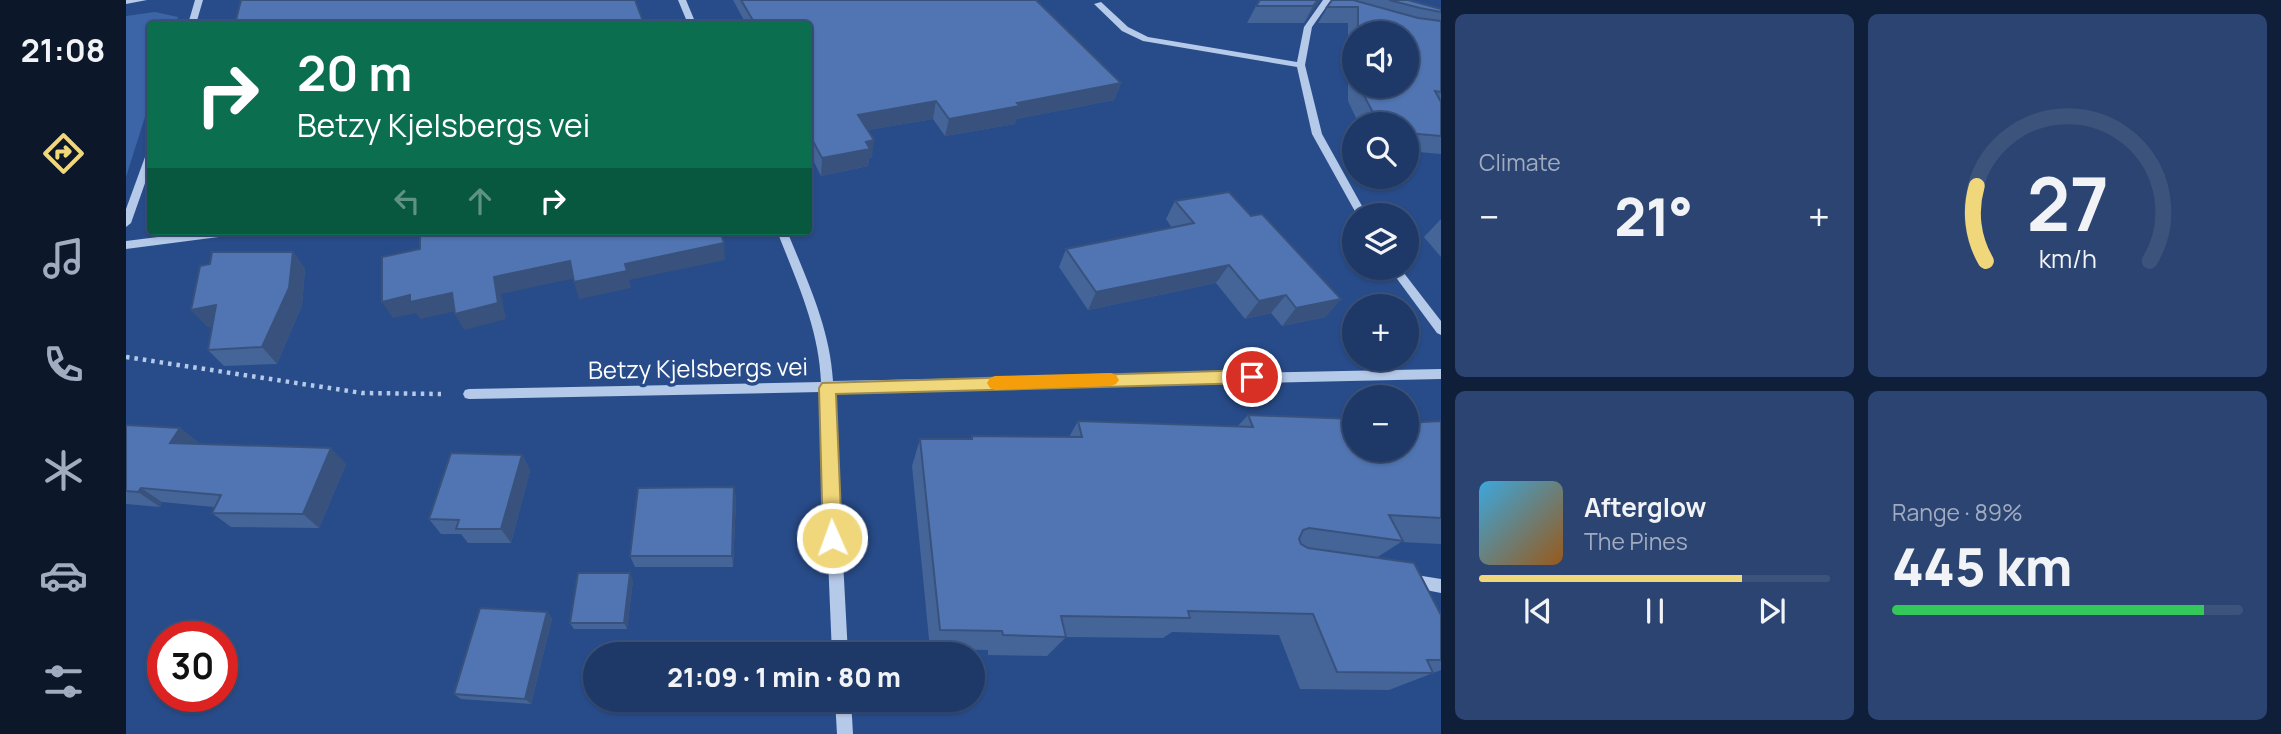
<!DOCTYPE html>
<html lang="en">
<head>
<meta charset="utf-8">
<style>
  body { margin:0; font-family:Manrope,sans-serif; background:#2b4471; color:#f1f3f6; height:100vh; display:flex; flex-direction:column; font-size:26px; white-space:nowrap }
  * { box-sizing:border-box; margin:0 }
  p { font-size:23px; color:#a1acc0 }
  .icon { flex:none; width:38px; height:38px; fill:none; stroke:currentColor; stroke-width:2; stroke-linecap:round; stroke-linejoin:round }
  .map { position:relative; flex:1; overflow:hidden }
  .drawer { display:flex; flex-direction:column; gap:14px; padding:14px; background:#101f39; width:840px }
  .drawer>* { flex:none }
  .top-card { position:absolute; left:21px; top:21px; width:665px; height:214px; border-radius:7px; box-shadow:0 2px 5px #0004,0 0 0 2px #3c537c; background:#0b6e4f; color:#fff; overflow:hidden }
  .tools { position:absolute; left:1216px; top:21px; display:grid; gap:14px }
  .tools a { display:grid; place-items:center; width:77px; height:77px; border-radius:50%; background:#1e3968; box-shadow:0 2px 5px #0004,0 0 0 2px #3c537c; font-size:35px }
  .speed { position:absolute; left:21px; top:621px; display:flex; gap:14px; font-size:35px; font-weight:700; text-align:center }
  .speed>* { display:grid; place-content:center; width:91px; height:91px; border-radius:50%; background:#1e3968; box-shadow:0 2px 5px #0004,0 0 0 2px #3c537c; line-height:1 }
  .speed .limit { border:10px solid #d22; background:#fff; color:#111 }
  .pin { position:absolute; display:grid; place-items:center; width:60px; height:60px; color:#fff; margin:-30px; border:4px solid #fff; border-radius:50%; box-shadow:0 2px 7px #0007 }
  .me { position:absolute; width:77px; margin:-38px; rotate:358deg; stroke-linejoin:round; filter:drop-shadow(0 0 5px #0008) }
  .turn { display:flex; align-items:center; gap:24px; height:147px; padding:0 35px; font-size:32px }
  .turn .icon { width:91px; height:91px; stroke-width:2.5 }
  .turn b { display:block; font-size:49px; line-height:60px }
  .lanes { display:flex; align-items:center; height:66px; padding:0 35px; background:#0003; justify-content:center; gap:35px; direction:ltr }
  .lanes .off { opacity:.35 }
  .big { font-size:52px; font-weight:800; line-height:1.1 }
  .drawer .card { flex:1; display:flex; flex-direction:column; justify-content:center; gap:10px; min-width:0; padding:0 24px; border-radius:10px; background:#2b4471 }
  .drawer .dial { align-items:center; gap:0 }
  .dial svg { height:182px; overflow:visible; fill:none; stroke:#3c537c; stroke-width:7; stroke-linecap:round; text-anchor:middle }
  .dial text { fill:#f1f3f6; stroke:none }
  .song { display:flex; align-items:center; gap:21px }
  .cover { width:84px; height:84px; border-radius:10px; background:linear-gradient(135deg,hsl(200 70% 55%),hsl(30 70% 35%)) }
  .played { height:7px; border-radius:4px; background:linear-gradient(90deg,#f1d77b 75%,#3c537c 75%) }
  .keys { display:flex; justify-content:space-around; direction:ltr }
  .heat { display:flex; justify-content:space-between; align-items:center; font-size:38px; direction:ltr }
  .charge { height:10px; border-radius:5px; background:linear-gradient(90deg,#34c759 89%,#3c537c 0) }
  .drawer .tiles { flex:1; display:grid; gap:14px; grid-template-columns:repeat(2,1fr) }
  .trip { position:absolute; left:457px; top:642px; width:402px; height:70px; border-radius:35px; background:#1e3968; box-shadow:0 2px 5px #0004,0 0 0 2px #3c537c; font-weight:800; line-height:70px; text-align:center }
  main { display:flex; flex:1; min-height:0 }
  .tab-bar { display:flex; flex-direction:column; width:126px; justify-content:space-around; align-items:center; background:#0c172a; color:#a1acc0 }
  .tab-bar .icon { width:49px; height:49px }
  .tab-bar .active { color:#f1d77b }
  .tab-bar b { font-size:32px; color:#f1f3f6 }
  .map>svg:first-child { display:block }
  .green { fill:#3c65a7 }
  .lines { fill:none; stroke-linecap:round; stroke-linejoin:round }
  .path { stroke:#b5c9e9; stroke-width:4.5; stroke-dasharray:3.5 5; stroke-linecap:butt }
  .minor { fill:#b5c9e9; fill-rule:evenodd }
  .wall { fill:#456599; fill-rule:evenodd }
  .shaded-wall { fill:#38527d }
  .building { fill:#5075b2; stroke:#38527d; stroke-width:2 }
  .route { fill:#f1d77b; stroke:#9d8c50; stroke-width:2 }
  .slow { fill:#f59e0b }
  .labels { text-anchor:middle; stroke-width:7; stroke-linejoin:round; paint-order:stroke }
  .street-label { font-size:24px; fill:#fff; stroke:#284c8a }
</style>
</head>
<body>
<main>
<nav class="tab-bar">
<b>21:08</b>
<svg class="icon active" aria-label="directions" viewBox="0 0 24 24"><path d="M12 3l9 9-9 9-9-9zM9 14v-3h6M13 9l2 2-2 2"/></svg>
<svg class="icon" aria-label="music" viewBox="0 0 24 24"><path d="M9 18V5l10-2v13"/><circle cx="6" cy="18" r="3"/><circle cx="16" cy="16" r="3"/></svg>
<svg class="icon" aria-label="phone" viewBox="0 0 24 24"><path d="M5 4h4l2 5-3 2q2 4 5 5l2-3 5 2v4C11 20 4 13 5 4z"/></svg>
<svg class="icon" aria-label="climate" viewBox="0 0 24 24"><path d="M12 3v18M4 7l16 10M4 17L20 7"/></svg>
<svg class="icon" aria-label="car" viewBox="0 0 24 24"><path d="M5 17H2v-5l4-1 3-4h7l3 4 3 1v5h-3M9 17h6M6 11h13"/><circle cx="7" cy="17" r="2"/><circle cx="17" cy="17" r="2"/></svg>
<svg class="icon" aria-label="filters" viewBox="0 0 24 24"><path d="M4 7h16M4 17h16"/><circle cx="9" cy="7" r="2"/><circle cx="15" cy="17" r="2"/></svg>
</nav>
<div class="map">
<svg width="1315" height="734" viewBox="0 0 1315 734">
  <rect width="100%" height="100%" fill="#284c8a"/>
  <path class="green" d="M29,12L52,17L49,24H24V101L0,177V16Z"/>
  <g class="lines">
    <path class="path" d="M0,357L236,393L315,394"/>
    <g class="minor">
      <path d="M0,0H21L0,4Z"/>
      <path d="M69,0H77L70,24H62Z"/>
      <path d="M552,0H560L570,24H562Z"/>
      <path d="M1197,0H1205L1186,27L1179,65L1196,134L1241,215H1231L1186,134L1171,67L1017,41L996,31L968,4L975,2L1002,27L1022,37L1171,62L1178,27Z"/>
      <path d="M24,154V169L5,223L0,227V209L19,157Z"/>
      <path d="M80,231H113L108,235L0,249V241Z"/>
      <path d="M651,231H661C681,280 704,328 707,381L1315,369V379L708,392L722,654H706L695,392L343,399L339,398L337,394L339,390L343,389L695,382C693,328 670,280 651,231Z"/>
      <path d="M1263,268H1274L1315,321V335L1311,333Z"/>
      <path d="M1284,574L1315,579V593L1279,586L1277,581L1279,576Z"/>
      <path d="M709,700H725L727,734H711Z"/>
    </g>
  </g>
  <g class="wall">
    <path d="M607,0H910L995,83L988,100L890,119L889,124L819,136L807,119L742,130L746,158H743L742,166L695,176L682,150V24H620Z"/>
    <path d="M1194,0L1178,23H1121L1130,6Z"/>
    <path d="M1206,0H1282L1315,9V154L1281,151V124H1233L1222,101V23H1192ZM1228,33H1281V86H1228Z"/>
    <path d="M1049,201L1125,216L1215,299L1199,317L1156,326L1145,313L1119,319L1090,283L962,310L933,267L940,249L1046,228L1040,219Z"/>
    <path d="M1315,219V257L1298,237Z"/>
    <path d="M167,252L179,269L176,305L151,364L98,366L82,350L86,326L81,327Z"/>
    <path d="M1122,415L1228,450L1315,421V544L1275,542L1250,558L1315,615V670L1263,690L1174,689L1153,635L1046,632L1037,638L940,637L921,656L862,655V650L804,649L786,466L794,439H844L846,436L943,437L952,421L1111,427Z"/>
    <path d="M0,425L54,428L74,444L220,464L193,528L105,527L86,513L88,507L36,502L34,507L0,504Z"/>
    <path d="M396,455L404,471L385,543H342L335,534H315L303,519Z"/>
    <path d="M608,487L610,500L607,567H509L504,556Z"/>
    <path d="M507,580L501,629H448L444,623Z"/>
    <path d="M421,612L426,619L405,704L335,699L328,694Z"/>
  </g>
  <g class="shaded-wall">
    <path d="M1192,0H1194L1178,23L1187,6Z"/>
    <path d="M995,83L988,100L890,119L889,124L819,136L823,119L891,103Z"/>
    <path d="M810,101L807,119L731,132L732,115Z"/>
    <path d="M748,140L746,158H743L742,166L695,176L696,158L740,142Z"/>
    <path d="M598,243L599,260L503,280L505,288L453,299L448,282L499,264Z"/>
    <path d="M167,252L179,269L176,305L151,364L136,347Z"/>
    <path d="M444,261L449,278L375,294L380,319L338,330L329,314L368,277Z"/>
    <path d="M1103,265L1090,283L962,310L970,292Z"/>
    <path d="M326,293L335,310L294,319L290,313L267,318L256,302L284,295Z"/>
    <path d="M1160,295L1145,313L1119,319L1133,301Z"/>
    <path d="M1215,299L1199,317L1156,326L1170,308Z"/>
    <path d="M90,305L105,322L81,327L65,310Z"/>
    <path d="M54,428L74,444L44,443Z"/>
    <path d="M205,448L220,464L193,528L177,514Z"/>
    <path d="M396,455L404,471L385,543L375,529Z"/>
    <path d="M608,487L610,500L607,567L606,556Z"/>
    <path d="M15,488L36,502L34,507L12,492Z"/>
    <path d="M504,573L507,580L501,629L498,623Z"/>
    <path d="M421,612L426,619L405,704L399,699Z"/>
  </g>
  <g class="building">
    <path d="M115,0H509L518,24H109Z"/>
    <path d="M615,0H910L995,83L891,103L894,106L823,119L810,101L732,115L748,140L740,142L744,149L696,158L682,132V24H629Z"/>
    <path d="M1134,0H1192L1187,6H1130Z"/>
    <path d="M1206,0H1227L1292,18L1315,21V92L1309,91L1315,102V136L1281,133V124H1253L1233,86H1281V33H1232V7H1201Z"/>
    <path d="M1263,0H1282L1315,9V12L1294,8Z"/>
    <path d="M1103,192L1125,216L1136,214L1215,299L1170,308L1160,295L1133,301L1103,265L970,292L940,249L1068,223L1049,201Z"/>
    <path d="M294,231H594L598,243L499,264L501,271L448,282L444,261L368,277L372,303L329,314L326,293L284,302V295L256,302V257L294,249Z"/>
    <path d="M86,252H167L163,288L136,347L82,350L90,305L65,310L74,266L84,264Z"/>
    <path d="M1122,415L1228,419V450H1281V423L1315,421V518L1263,515L1277,541L1183,528L1177,530L1173,539L1175,544L1182,548L1288,563L1315,615V660H1301L1307,673L1211,672L1187,614L1062,611L1064,618L935,616L940,637L877,635L876,631L814,630L794,439H846V436L956,437L952,421L1127,427Z"/>
    <path d="M0,425L54,428L44,443L205,448L177,514L86,513L95,495L15,488L12,492L0,491Z"/>
    <path d="M325,453L396,455L375,529H330L333,520L303,519Z"/>
    <path d="M608,487L606,556H504L512,488Z"/>
    <path d="M452,573H504L498,623H444Z"/>
    <path d="M354,608L421,612L399,699L328,694Z"/>
  </g>
  <path class="route" d="M1126,370L1134,377L1126,383L710,394L716,538L713,544L706,547L700,544L697,538L693,388L696,383Z"/>
  <path class="slow" d="M985,373L990,375L993,380L990,384L985,386L869,390L864,388L861,383L864,378L869,376Z"/>
  <g class="labels">
    <g class="street-label">
      <text transform="translate(572 369) rotate(-1)" y="8">Betzy Kjelsbergs vei</text>
    </g>
  </g>
</svg>
<div class="tools">
<a><svg class="icon" aria-label="sound" viewBox="0 0 24 24"><path d="M4 9h4l5-4v14l-5-4H4zM17 9q2 3 0 6"/></svg></a>
<a><svg class="icon" aria-label="search" viewBox="0 0 24 24"><circle cx="10" cy="10" r="6"/><path d="M15 15l6 6"/></svg></a>
<a><svg class="icon" aria-label="layers" viewBox="0 0 24 24"><path d="M12 4l9 5-9 5-9-5zM3 14l9 5 9-5"/></svg></a>
<a>+</a>
<a>−</a>
</div>
<div class="speed"><div class="limit">30</div></div>
<div class="pin" style="left:1126px;top:377px;background:#d93025"><svg class="icon" aria-label="arrive" viewBox="0 0 24 24"><path d="M6 21V4h12l-3 4 3 4H6"/></svg></div>
<svg class="me" style="left:706px;top:538px" viewBox="-20 -20 40 40"><circle r="17" fill="#f1d77b" stroke="#fff" stroke-width="3"/><path d="M0-11L8 9 0 5-8 9z" fill="#fff"/></svg>
<div class="trip">21:09 · 1 min · 80 m</div>
<div class="top-card">
<div class="turn"><svg class="icon" aria-label="right" viewBox="0 0 24 24"><path d="M7 20v-9h11M14 6l5 5-5 5"/></svg><div><b>20 m</b>Betzy Kjelsbergs vei</div></div>
<div class="lanes"><svg class="icon off" aria-label="left" viewBox="0 0 24 24"><path d="M17 20v-9H6M10 6l-5 5 5 5"/></svg><svg class="icon off" aria-label="ahead" viewBox="0 0 24 24"><path d="M12 20V5M6 11l6-6 6 6"/></svg><svg class="icon" aria-label="right" viewBox="0 0 24 24"><path d="M7 20v-9h11M14 6l5 5-5 5"/></svg></div>
</div>
</div>
<section class="drawer">
<div class="tiles">
<div class="card"><p>Climate</p>
<div class="heat"><a>−</a><b class="big">21°</b><a>+</a></div>
</div>
<div class="card dial"><svg viewBox="0 0 100 80">
<path d="M14 69A42 42 0 1 1 86 69"/>
<path d="M14 69A42 42 0 0 1 10 36" stroke="#f1d77b"/>
<text x="50" y="56" font-size="32" font-weight="700">27</text>
<text x="50" y="72" font-size="11">km/h</text>
</svg></div>
<div class="card">
<div class="song"><i class="cover"></i><div><b>Afterglow</b><p>The Pines</p></div></div>
<div class="played"></div>
<div class="keys"><svg class="icon" aria-label="previous" viewBox="0 0 24 24"><path d="M18 5L8 12l10 7zM5 5v14"/></svg><svg class="icon" aria-label="pause" viewBox="0 0 24 24"><path d="M8 5v14M16 5v14"/></svg><svg class="icon" aria-label="next" viewBox="0 0 24 24"><path d="M6 5l10 7-10 7zM19 5v14"/></svg></div>
</div>
<div class="card"><p>Range · 89%</p><b class="big">445 km</b><div class="charge"></div></div>
</div>
</section>
</main>
</body>
</html>
